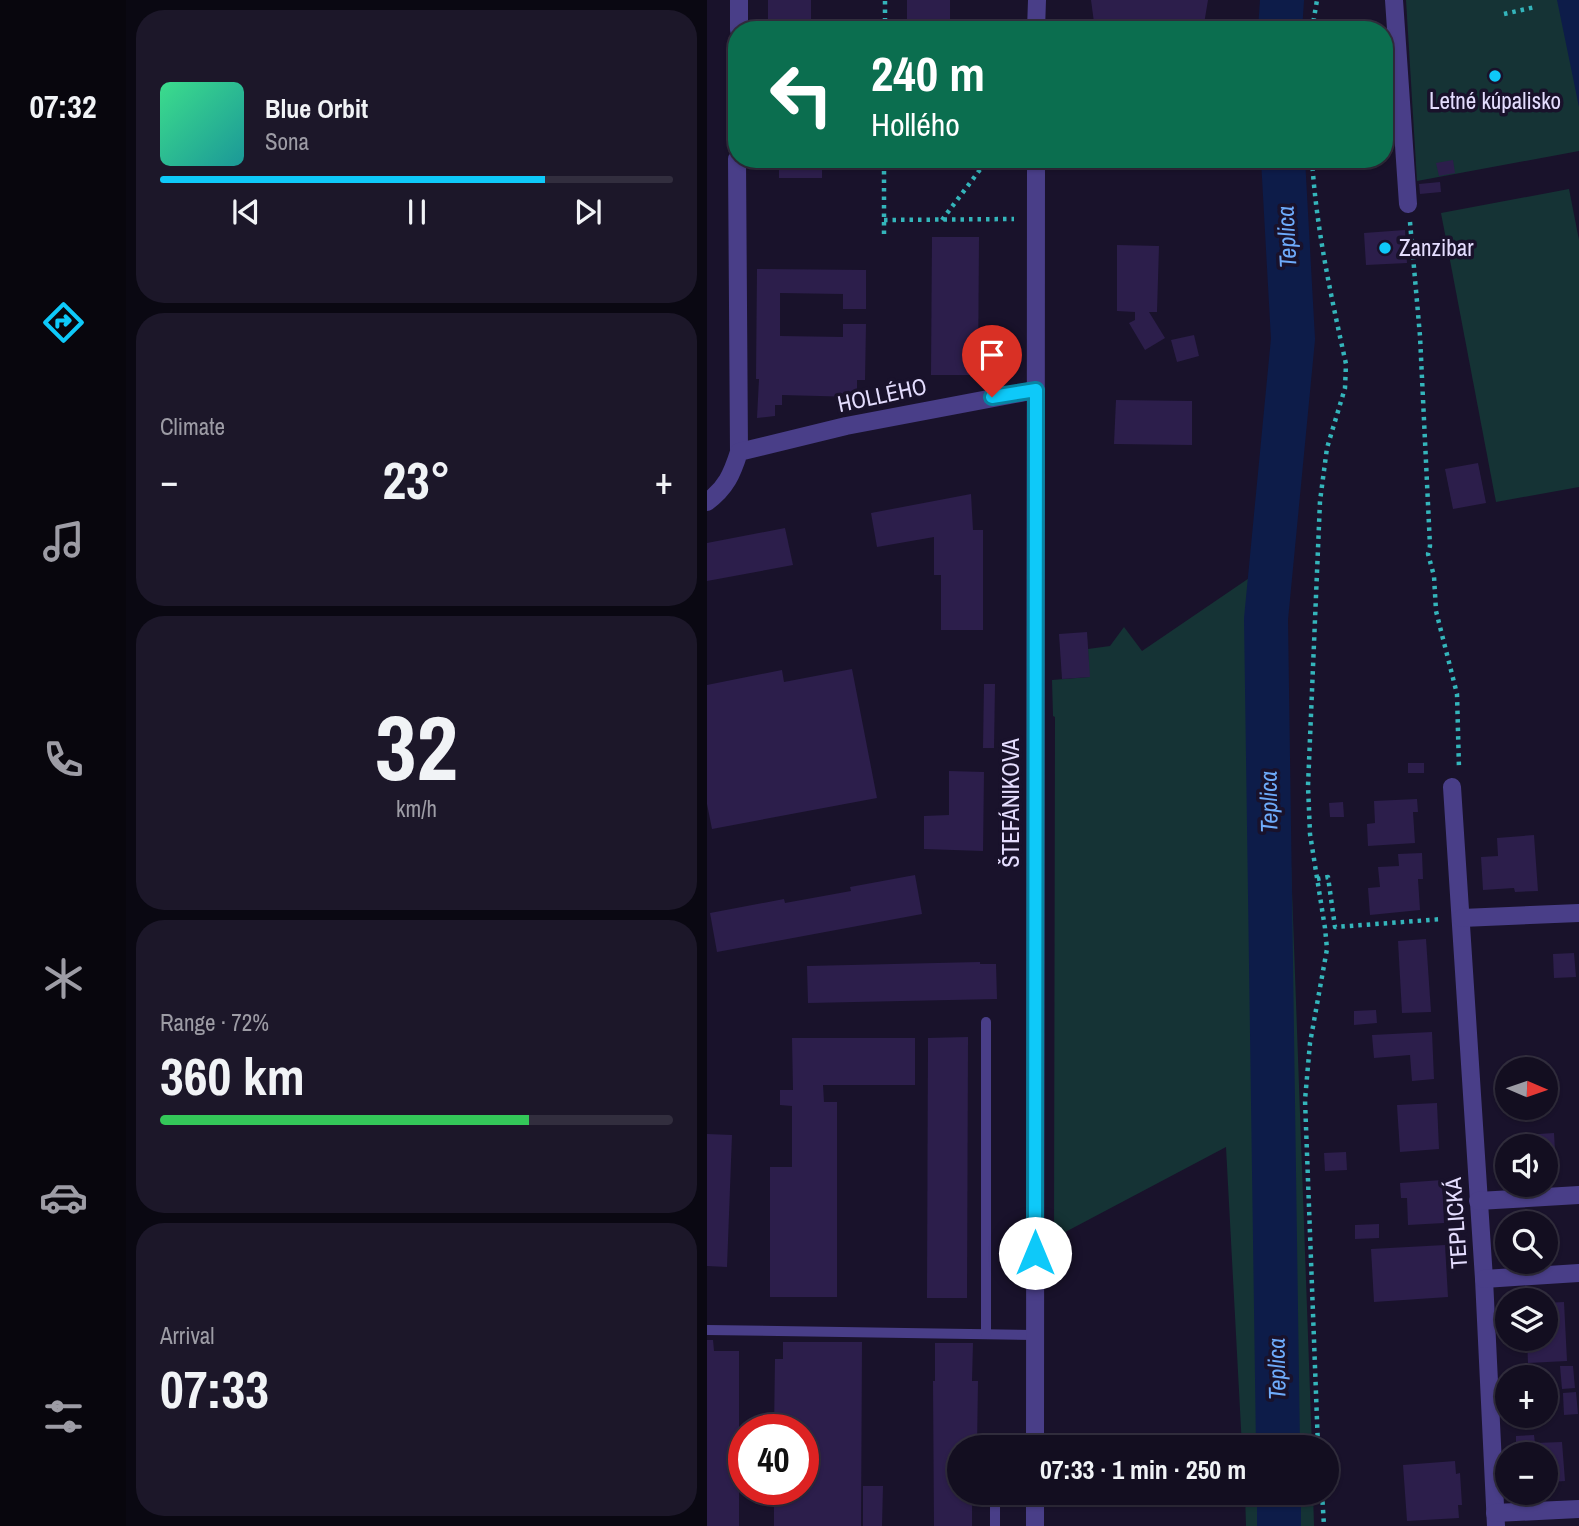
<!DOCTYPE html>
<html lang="en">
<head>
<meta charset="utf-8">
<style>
  body { margin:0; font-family:"Archivo Narrow",sans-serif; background:#1c1729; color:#f1f3f6; height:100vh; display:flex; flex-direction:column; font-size:26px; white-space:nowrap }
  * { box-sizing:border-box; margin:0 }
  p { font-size:23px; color:#9d9ca5 }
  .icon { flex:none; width:38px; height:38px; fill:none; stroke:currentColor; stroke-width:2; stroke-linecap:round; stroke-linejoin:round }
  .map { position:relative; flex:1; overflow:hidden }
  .sheet { display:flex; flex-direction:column; gap:10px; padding:10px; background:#0a0812; width:581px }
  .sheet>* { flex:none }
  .hud { position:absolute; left:21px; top:21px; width:665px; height:147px; border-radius:28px; box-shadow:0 2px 5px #0004,0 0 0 2px #322e3e; background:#0b6e4f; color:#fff; overflow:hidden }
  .needle { width:46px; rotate:92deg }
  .controls { position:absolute; left:788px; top:1057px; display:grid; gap:14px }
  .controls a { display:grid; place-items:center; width:63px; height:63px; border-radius:50%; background:#130e20; box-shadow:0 2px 5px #0004,0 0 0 2px #322e3e; font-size:35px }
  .speed { position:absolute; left:21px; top:1414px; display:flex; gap:14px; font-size:35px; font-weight:700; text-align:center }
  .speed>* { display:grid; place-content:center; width:91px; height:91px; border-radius:50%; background:#130e20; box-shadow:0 2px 5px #0004,0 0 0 2px #322e3e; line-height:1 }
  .speed .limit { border:10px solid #d22; background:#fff; color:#111 }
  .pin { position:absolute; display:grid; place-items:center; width:60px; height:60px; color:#fff; margin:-72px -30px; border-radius:50% 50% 50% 0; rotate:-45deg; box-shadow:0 0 7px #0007 }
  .pin .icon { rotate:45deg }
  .me { position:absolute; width:77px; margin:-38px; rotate:0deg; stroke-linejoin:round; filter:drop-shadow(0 0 5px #0008) }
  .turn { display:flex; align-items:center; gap:24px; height:147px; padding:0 28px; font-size:32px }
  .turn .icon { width:91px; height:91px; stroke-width:2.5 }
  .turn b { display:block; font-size:49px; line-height:60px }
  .big { font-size:52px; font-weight:700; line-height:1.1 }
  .sheet .tile { flex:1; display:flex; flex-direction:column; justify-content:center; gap:10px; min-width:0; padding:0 24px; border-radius:28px; background:#1c1729 }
  .sheet .dial { align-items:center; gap:0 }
  .dial b { font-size:91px; line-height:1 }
  .song { display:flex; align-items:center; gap:21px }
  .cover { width:84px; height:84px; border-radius:10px; background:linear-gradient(135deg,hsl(150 70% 55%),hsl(180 70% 35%)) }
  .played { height:7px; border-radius:4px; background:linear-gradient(90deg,#0ec9f9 75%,#322e3e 75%) }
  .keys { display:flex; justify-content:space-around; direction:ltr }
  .heat { display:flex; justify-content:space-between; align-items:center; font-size:38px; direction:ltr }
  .charge { height:10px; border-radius:5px; background:linear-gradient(90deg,#34c759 72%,#322e3e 0) }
  .trip { position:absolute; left:240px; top:1435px; width:392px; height:70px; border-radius:35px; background:#130e20; box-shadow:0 2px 5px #0004,0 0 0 2px #322e3e; font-weight:700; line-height:70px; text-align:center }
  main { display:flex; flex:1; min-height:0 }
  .dock { display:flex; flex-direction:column; width:126px; justify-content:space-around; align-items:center; background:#08060d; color:#9d9ca5 }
  .dock .icon { width:49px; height:49px }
  .dock .on { color:#0ec9f9 }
  .dock b { font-size:32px; color:#f1f3f6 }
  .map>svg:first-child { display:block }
  .green { fill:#153335 }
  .water { fill:#0d1c49 }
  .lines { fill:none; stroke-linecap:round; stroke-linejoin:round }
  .river { stroke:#0d1c49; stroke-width:44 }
  .building { fill:#2c1e4b }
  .path { stroke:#34b5bb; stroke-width:4.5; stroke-dasharray:3.5 5; stroke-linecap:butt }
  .service { stroke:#493e88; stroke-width:10 }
  .minor { stroke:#493e88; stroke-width:18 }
  .tertiary { stroke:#493e88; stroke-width:18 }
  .route-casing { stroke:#0983a2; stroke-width:18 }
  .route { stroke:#0ec9f9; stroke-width:12 }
  .poi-dot { fill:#0ec9f9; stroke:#19122b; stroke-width:2.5 }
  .labels { text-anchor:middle; stroke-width:7; stroke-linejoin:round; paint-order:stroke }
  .poi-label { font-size:23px; fill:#e4ddfe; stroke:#19122b }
  .street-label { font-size:23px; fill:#e4ddfe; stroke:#19122b }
  .water-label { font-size:24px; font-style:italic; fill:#6eabfb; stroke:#19122b }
</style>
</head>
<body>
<main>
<nav class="dock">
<b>07:32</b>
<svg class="icon on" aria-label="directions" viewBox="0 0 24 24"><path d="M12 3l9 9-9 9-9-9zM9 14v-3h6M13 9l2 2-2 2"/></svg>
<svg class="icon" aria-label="music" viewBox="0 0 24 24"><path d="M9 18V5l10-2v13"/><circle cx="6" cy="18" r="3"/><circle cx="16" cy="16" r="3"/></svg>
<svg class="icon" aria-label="phone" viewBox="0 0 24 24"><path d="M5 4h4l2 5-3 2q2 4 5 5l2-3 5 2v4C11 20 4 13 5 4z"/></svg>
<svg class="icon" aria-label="climate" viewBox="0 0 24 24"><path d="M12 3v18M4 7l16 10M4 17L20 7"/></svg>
<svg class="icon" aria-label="car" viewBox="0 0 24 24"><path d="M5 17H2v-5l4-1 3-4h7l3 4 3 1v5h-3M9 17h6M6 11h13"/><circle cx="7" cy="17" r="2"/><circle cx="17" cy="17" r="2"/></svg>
<svg class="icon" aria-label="filters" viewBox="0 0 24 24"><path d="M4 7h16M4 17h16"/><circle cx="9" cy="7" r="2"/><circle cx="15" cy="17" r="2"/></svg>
</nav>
<section class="sheet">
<div class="tile">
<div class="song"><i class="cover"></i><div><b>Blue Orbit</b><p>Sona</p></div></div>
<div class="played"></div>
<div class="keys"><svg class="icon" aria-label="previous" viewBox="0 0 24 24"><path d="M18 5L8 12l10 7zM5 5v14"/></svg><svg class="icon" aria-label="pause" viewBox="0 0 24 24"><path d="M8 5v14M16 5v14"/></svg><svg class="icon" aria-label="next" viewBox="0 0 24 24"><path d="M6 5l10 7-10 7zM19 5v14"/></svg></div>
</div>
<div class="tile"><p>Climate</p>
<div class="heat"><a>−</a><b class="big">23°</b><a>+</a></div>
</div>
<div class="tile dial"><b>32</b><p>km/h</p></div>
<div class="tile"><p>Range · 72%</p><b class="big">360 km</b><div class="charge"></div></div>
<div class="tile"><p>Arrival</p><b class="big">07:33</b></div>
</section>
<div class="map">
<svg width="872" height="1526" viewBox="0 0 872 1526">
  <rect width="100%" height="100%" fill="#19122b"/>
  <g class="green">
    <path d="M699,0H872V151L710,181Z"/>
    <path d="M862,189L872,240V487L789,502L734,213Z"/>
    <path d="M573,557L605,1447H535L519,1147L347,1238L348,717L346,716L345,680L382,677L381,649L403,646L417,627L435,651Z"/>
    <path d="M538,1493H606L607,1526H539Z"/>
  </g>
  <path class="water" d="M850,0H872V107Z"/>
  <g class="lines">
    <g class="river">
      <path d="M573,30L575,0"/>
      <path d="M571,1447L559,619L586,339L576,159"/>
      <path d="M572,1493V1526"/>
    </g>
  </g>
  <g class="building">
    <rect x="61" y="0" width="43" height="30"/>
    <rect x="200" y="0" width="43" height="30"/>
    <path d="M384,0H501L496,30H388Z"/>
    <rect x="72" y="159" width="43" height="19"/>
    <rect x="411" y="159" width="47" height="7"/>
    <path d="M746,160L748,173L732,176L729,163Z"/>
    <path d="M733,182L734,192L713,194L712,184Z"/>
    <path d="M698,230L700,263L659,265L657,233Z"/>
    <path d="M225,237H272L271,375H224Z"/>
    <path d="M410,245L452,246L450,312H442L458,338L438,350L422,323L428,320V312L410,311Z"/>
    <path d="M50,269L159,270V309H136V294L73,293V336L136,337V324H159L158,380H150V397L75,395V405H68V416L50,418L52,379H49Z"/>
    <path d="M487,335L492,356L470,362L464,340Z"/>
    <path d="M409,400L485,401V445L407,444Z"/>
    <path d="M771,463L779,503L746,509L738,469Z"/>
    <path d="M264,494L266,530H276V630H234V575H227V537L170,547L164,513Z"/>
    <path d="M78,528L86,565L0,581V543Z"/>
    <path d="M380,632L383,677L355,679L352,634Z"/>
    <path d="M145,669L170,798L5,829L0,804V685L75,670L77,682Z"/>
    <path d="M277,684H288L287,748H276Z"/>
    <rect x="701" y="763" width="16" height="10"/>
    <path d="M242,771L277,772L276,851L217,849V816L242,815Z"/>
    <path d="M710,799L711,812H706L708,843L661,846L660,824L668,823L667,801Z"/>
    <path d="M636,802L637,817H623L622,803Z"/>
    <path d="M827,835L831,891L808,892L807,888L776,890L774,857L791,856L790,838Z"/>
    <path d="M715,853L716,879H711L713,910L663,915L661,888L673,887L671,867L692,866L691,854Z"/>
    <path d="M208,875L215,914L10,952L3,913L77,899L78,903L144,891L143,887Z"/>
    <path d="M719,939L724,1012L695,1013L691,941Z"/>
    <path d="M867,953L869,977L847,978L846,954Z"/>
    <path d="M273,962V964H289L290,999L101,1003L100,966Z"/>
    <path d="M669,1010L670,1023L647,1025V1011Z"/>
    <path d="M725,1032L727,1079L705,1081L703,1055L667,1058L665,1035Z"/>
    <path d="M261,1037L260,1298H220L221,1038Z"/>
    <path d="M85,1038H208V1085H116L117,1102H130V1297H63V1167H85V1106L73,1105V1090H86Z"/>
    <path d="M838,1081H847L848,1093H838Z"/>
    <path d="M730,1103L732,1149L693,1152L690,1105Z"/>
    <path d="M847,1133L849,1169L838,1170V1146H804V1136Z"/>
    <path d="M0,1134L25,1135L20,1267L0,1266Z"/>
    <path d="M639,1152L640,1170L618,1171L617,1153Z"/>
    <path d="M735,1180L737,1223L701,1225L700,1198H694L693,1183Z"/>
    <path d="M672,1224V1238L648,1239V1225Z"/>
    <path d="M738,1245L741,1297L667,1302L664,1249Z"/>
    <path d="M857,1302L860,1361L821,1363L820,1339H838V1303Z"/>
    <path d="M0,1340H6L7,1351H32V1526H0Z"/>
    <path d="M76,1342H155L154,1526H67V1489H96V1430H67L68,1359H76Z"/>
    <path d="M228,1343H266L265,1381H271L270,1447H252V1493H270V1499H265V1526H227L226,1381H228Z"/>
    <path d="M853,1366H866L868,1388L855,1389Z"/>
    <path d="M869,1392L871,1414L857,1415L856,1393Z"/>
    <path d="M827,1435L828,1443L855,1442L858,1481L844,1482L843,1477H838V1454H809V1436Z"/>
    <path d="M748,1461L749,1474L753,1473L755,1505H751L752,1518L700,1521L696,1465Z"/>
    <path d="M156,1486H176L175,1526H156Z"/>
  </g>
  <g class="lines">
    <g class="path">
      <path d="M797,14L828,7"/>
      <path d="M178,30V0"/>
      <path d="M605,30L610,0"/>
      <path d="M605,159C609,228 624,296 639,364L638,388L620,448L613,501L601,786L603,834L618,928L620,949L603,1043L598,1100L611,1447"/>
      <path d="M177,220L307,219"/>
      <path d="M235,220L281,159"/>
      <path d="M703,222L713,336L723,546L721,554L727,576L729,611L750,694L752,769"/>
      <path d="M177,234V159"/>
      <path d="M610,879L621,877L628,927L736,919"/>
      <path d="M615,1493L617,1526"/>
    </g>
    <g class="service">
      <path d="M0,1330L328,1335"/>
      <path d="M279,1334V1022"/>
      <path d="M288,1507V1526"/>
    </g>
    <g class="minor">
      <path d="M687,0L701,204"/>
      <path d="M32,30V0"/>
      <path d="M30,159L32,452"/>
      <path d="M0,502C19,488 25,474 32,452L139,426L329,390"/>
      <path d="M745,787L777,1279L789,1526"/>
      <path d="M755,918L872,913"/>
      <path d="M771,1201L872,1195"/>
      <path d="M777,1279L872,1273"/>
      <path d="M788,1513L872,1509"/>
    </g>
    <g class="tertiary">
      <path d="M329,30L330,0"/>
      <path d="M328,1447L329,159"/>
      <path d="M328,1526V1493"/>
    </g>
  </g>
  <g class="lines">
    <g class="route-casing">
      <path id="route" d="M285,397L329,390L328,1253"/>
    </g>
    <use href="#route" class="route"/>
  </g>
  <g class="poi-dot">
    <circle cx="788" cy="76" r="7"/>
    <circle cx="678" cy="248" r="7"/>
  </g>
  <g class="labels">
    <g class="poi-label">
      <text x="788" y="109">Letné kúpalisko</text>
      <text x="692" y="256" text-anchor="start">Zanzibar</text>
    </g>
    <g class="street-label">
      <text transform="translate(175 395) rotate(-12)" y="8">HOLLÉHO</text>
      <text transform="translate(304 803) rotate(-90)" y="8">ŠTEFÁNIKOVA</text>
      <text transform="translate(749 1223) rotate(-94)" y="8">TEPLICKÁ</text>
    </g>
    <g class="water-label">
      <text transform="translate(580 237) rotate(-93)" y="8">Teplica</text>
      <text transform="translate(562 802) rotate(-91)" y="8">Teplica</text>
      <text transform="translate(570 1369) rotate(-91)" y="8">Teplica</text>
    </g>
  </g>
</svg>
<div class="controls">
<a><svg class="needle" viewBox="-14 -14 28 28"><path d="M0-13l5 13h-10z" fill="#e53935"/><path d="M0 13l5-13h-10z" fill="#9d9ca5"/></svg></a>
<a><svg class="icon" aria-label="sound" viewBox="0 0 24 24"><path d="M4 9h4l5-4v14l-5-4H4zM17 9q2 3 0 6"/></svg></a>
<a><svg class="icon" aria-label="search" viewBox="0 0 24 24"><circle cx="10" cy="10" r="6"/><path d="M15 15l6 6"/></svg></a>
<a><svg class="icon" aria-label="layers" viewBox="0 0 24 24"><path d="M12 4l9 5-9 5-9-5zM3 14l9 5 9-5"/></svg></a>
<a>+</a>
<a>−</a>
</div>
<div class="speed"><div class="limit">40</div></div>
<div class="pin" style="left:285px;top:397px;background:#d93025"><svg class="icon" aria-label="arrive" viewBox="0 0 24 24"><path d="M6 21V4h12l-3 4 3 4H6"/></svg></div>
<svg class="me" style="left:328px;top:1253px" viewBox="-20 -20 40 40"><circle r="19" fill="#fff"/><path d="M0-13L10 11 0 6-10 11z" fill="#0ec9f9"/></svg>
<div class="trip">07:33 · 1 min · 250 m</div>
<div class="hud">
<div class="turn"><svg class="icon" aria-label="left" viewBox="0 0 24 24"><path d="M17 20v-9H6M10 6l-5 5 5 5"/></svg><div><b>240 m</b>Hollého</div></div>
</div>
</div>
</main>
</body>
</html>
